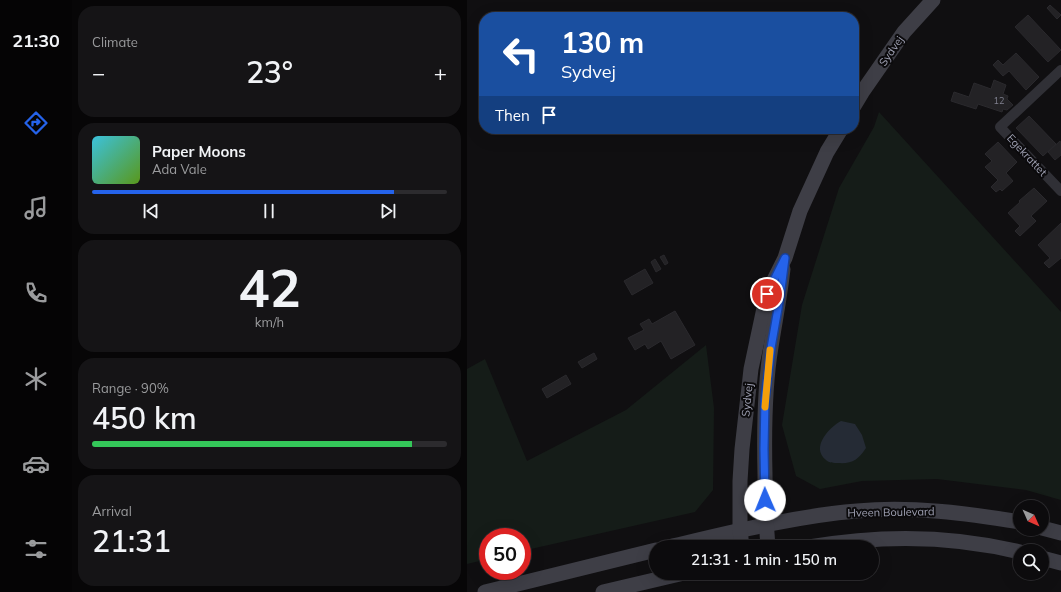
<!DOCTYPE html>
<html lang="en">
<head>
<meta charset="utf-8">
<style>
  body { margin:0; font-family:Mulish,sans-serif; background:#151416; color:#f1f3f6; height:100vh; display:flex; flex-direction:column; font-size:15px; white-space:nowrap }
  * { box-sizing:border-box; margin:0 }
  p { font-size:13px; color:#9a9b9d }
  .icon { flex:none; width:22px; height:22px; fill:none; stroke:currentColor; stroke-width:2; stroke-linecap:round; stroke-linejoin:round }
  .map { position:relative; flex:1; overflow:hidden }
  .drawer { display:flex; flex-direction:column; gap:6px; padding:6px; background:#070607; width:395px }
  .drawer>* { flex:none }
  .banner { position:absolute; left:12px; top:12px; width:380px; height:122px; border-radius:16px; box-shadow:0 4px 16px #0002,0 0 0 1px #2c2b2e; background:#1a4fa0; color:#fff; overflow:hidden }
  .needle { width:26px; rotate:135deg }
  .tools { position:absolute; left:546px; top:500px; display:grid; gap:8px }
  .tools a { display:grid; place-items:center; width:36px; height:36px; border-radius:50%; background:#0c0b0d; box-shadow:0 4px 16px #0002,0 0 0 1px #2c2b2e; font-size:20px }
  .speed { position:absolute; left:12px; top:528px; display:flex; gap:8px; font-size:20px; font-weight:700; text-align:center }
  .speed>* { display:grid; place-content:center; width:52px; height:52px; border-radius:50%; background:#0c0b0d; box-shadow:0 4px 16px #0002,0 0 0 1px #2c2b2e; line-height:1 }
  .speed .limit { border:6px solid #d22; background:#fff; color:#111 }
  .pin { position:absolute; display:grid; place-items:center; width:34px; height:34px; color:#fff; margin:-17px; border:2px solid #fff; border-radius:50%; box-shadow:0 1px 4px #0007 }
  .me { position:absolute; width:44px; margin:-22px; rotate:359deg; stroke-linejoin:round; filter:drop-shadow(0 0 3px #0008) }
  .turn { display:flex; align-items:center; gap:14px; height:84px; padding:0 16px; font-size:18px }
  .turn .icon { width:52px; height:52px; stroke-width:2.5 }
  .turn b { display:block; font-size:28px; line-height:34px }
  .then { display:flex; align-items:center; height:38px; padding:0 16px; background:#0003; gap:8px; font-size:15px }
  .big { font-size:30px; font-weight:600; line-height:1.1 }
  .drawer .widget { flex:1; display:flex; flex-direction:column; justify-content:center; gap:6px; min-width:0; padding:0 14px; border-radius:16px; background:#151416 }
  .drawer .dial { align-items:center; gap:0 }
  .dial b { font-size:52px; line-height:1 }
  .song { display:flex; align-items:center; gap:12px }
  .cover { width:48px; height:48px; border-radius:6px; background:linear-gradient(135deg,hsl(190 70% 55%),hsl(90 70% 35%)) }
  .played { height:4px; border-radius:2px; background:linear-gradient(90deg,#2563eb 85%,#2c2b2e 85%) }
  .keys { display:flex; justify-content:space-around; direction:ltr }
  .heat { display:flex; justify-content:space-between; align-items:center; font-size:22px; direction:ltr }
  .charge { height:6px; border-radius:3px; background:linear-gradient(90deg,#34c759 90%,#2c2b2e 0) }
  .trip { position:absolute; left:182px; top:540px; width:230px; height:40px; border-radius:20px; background:#0c0b0d; box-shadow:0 4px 16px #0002,0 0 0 1px #2c2b2e; font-weight:600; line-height:40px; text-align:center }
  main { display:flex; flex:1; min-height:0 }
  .dock { display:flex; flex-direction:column; width:72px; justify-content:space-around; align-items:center; background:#050405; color:#9a9b9d }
  .dock .icon { width:28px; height:28px }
  .dock .selected { color:#2563eb }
  .dock b { font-size:18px; color:#f1f3f6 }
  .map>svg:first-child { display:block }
  .green { fill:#151c18 }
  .water { fill:#252b35 }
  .building { fill:#232225; stroke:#2a292d }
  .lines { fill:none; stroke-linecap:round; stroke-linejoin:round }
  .street { stroke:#303036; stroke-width:10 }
  .secondary { stroke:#3e3e46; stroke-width:15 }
  .route-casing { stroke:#184099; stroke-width:10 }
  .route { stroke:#2563eb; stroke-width:7 }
  .slow { stroke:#f59e0b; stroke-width:7 }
  .labels { text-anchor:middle; stroke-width:4; stroke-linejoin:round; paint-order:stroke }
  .number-label { font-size:9px; fill:#7f808f }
  .street-label { font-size:11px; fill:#9fa1b3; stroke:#0b0a0c }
</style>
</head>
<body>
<main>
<nav class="dock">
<b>21:30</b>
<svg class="icon selected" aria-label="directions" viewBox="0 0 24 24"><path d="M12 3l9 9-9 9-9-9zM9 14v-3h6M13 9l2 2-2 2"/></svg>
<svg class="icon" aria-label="music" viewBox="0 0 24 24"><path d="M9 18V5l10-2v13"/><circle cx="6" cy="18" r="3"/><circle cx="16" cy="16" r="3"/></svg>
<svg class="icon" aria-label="phone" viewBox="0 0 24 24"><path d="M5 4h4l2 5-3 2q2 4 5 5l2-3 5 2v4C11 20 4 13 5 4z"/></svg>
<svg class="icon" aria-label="climate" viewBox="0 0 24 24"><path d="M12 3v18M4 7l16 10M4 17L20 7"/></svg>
<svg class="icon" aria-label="car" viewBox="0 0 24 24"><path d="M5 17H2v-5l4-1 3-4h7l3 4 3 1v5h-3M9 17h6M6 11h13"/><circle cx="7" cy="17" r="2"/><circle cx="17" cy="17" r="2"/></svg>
<svg class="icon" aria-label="filters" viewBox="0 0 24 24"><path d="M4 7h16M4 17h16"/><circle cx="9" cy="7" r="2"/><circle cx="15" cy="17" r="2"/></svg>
</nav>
<section class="drawer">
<div class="widget"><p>Climate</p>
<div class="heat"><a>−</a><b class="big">23°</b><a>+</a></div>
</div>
<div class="widget">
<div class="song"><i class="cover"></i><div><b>Paper Moons</b><p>Ada Vale</p></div></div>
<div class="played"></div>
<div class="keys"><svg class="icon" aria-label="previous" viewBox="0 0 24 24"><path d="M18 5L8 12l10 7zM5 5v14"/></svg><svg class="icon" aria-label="pause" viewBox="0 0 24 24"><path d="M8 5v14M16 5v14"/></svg><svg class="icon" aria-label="next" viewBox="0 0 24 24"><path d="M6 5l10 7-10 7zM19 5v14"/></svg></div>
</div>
<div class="widget dial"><b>42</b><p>km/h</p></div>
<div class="widget"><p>Range · 90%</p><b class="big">450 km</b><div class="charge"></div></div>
<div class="widget"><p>Arrival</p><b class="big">21:31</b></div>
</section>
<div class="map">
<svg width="594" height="592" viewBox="0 0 594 592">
  <rect width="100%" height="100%" fill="#100f11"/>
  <g class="green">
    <path d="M412,112L594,312V500L559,490L470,479L395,481L353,489L329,476L315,425L335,305L372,188L407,127Z"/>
    <path d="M239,345L247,408L246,490L228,512L55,551V537H21V559L0,564V369L18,359L60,461L159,410Z"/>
  </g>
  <path class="water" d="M374,421L388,424L395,435L399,448C391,460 385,464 371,463C367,463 362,463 359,460C343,447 363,427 374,421Z"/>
  <g class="building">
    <path d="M583,5L594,15L590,19L580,8Z"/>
    <path d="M561,15L594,50L581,62L548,27Z"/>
    <path d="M549,53L572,77L559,90L542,71L536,76L526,65L531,60L536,65Z"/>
    <path d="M527,80L539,85L536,94L541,96L540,99L546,105L540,110L536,109L535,112L511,104L509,109L484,101L487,92L502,97L507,83L524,89Z"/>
    <path d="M562,116L589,144L576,156L549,128Z"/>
    <path d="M593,141L594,143V155L588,160L581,152Z"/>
    <path d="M531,142L550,162L539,173L546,181L535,191L533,189L529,192L524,187L531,180L518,167L525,161L518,154Z"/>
    <path d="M567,188L580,201L564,216L569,221L553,236L548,231L553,226L541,213L553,202L552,201Z"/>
    <path d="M594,223V258L582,268L577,263L583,258L571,245Z"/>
    <path d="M197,255L201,263L198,265L193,257Z"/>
    <path d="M188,259L194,269L189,272L184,262Z"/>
    <path d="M178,269L186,283L165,295L157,281Z"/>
    <path d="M208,311L228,345L204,359L194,341L181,349L178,344L168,350L161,338L177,330L173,324L182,319L185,324Z"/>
    <path d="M127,353L130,359L115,368L111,362Z"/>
    <path d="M99,375L104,384L80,398L75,389Z"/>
  </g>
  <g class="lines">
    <path class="street" d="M594,70L533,127L594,191"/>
    <g class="secondary">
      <path d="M387,106L396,91L437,32L466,0"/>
      <path d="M575,528L594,533"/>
      <path d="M202,547C262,533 328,516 390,511C444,506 499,513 553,522"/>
      <path d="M275,547L273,530V481L275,449L284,369L300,294L318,258L333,211L360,152L374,129"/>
      <path d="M301,547C299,523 298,499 298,474C297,432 297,389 304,347C308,321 313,296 316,269"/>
      <path d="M342,547C411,535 484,535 553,552"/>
      <path d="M575,558L594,563"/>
      <path d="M18,592L189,550"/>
      <path d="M136,592L217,573"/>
    </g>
  </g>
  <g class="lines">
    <g class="route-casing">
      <path id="route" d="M298,500L297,449L298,400L304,348L313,297L318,258L300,294"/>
    </g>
    <use href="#route" class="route"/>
    <path class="slow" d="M298,407L303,350"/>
  </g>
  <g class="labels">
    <g class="number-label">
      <text x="532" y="104">12</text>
    </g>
    <g class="street-label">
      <text transform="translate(424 51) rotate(-55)" y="4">Sydvej</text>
      <text transform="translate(560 155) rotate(47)" y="4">Egekrattet</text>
      <text transform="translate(280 400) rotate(-84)" y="4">Sydvej</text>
      <text transform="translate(424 512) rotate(-1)" y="4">Hveen Boulevard</text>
    </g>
  </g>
</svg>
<div class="tools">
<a><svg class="needle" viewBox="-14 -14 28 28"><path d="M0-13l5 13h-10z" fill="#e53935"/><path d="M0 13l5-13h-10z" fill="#9a9b9d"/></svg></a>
<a><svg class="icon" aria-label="search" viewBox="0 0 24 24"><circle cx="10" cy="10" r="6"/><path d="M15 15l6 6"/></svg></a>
</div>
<div class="speed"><div class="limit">50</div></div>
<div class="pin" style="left:300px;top:294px;background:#d93025"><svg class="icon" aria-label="arrive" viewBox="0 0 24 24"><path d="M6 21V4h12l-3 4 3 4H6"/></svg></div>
<svg class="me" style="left:298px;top:500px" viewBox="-20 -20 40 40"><circle r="19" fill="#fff"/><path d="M0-13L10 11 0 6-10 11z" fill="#2563eb"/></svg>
<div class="trip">21:31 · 1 min · 150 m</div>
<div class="banner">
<div class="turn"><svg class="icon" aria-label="left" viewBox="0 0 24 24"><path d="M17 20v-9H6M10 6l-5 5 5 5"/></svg><div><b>130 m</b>Sydvej</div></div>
<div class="then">Then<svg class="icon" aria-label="arrive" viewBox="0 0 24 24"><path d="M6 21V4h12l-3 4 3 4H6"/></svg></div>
</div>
</div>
</main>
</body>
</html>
